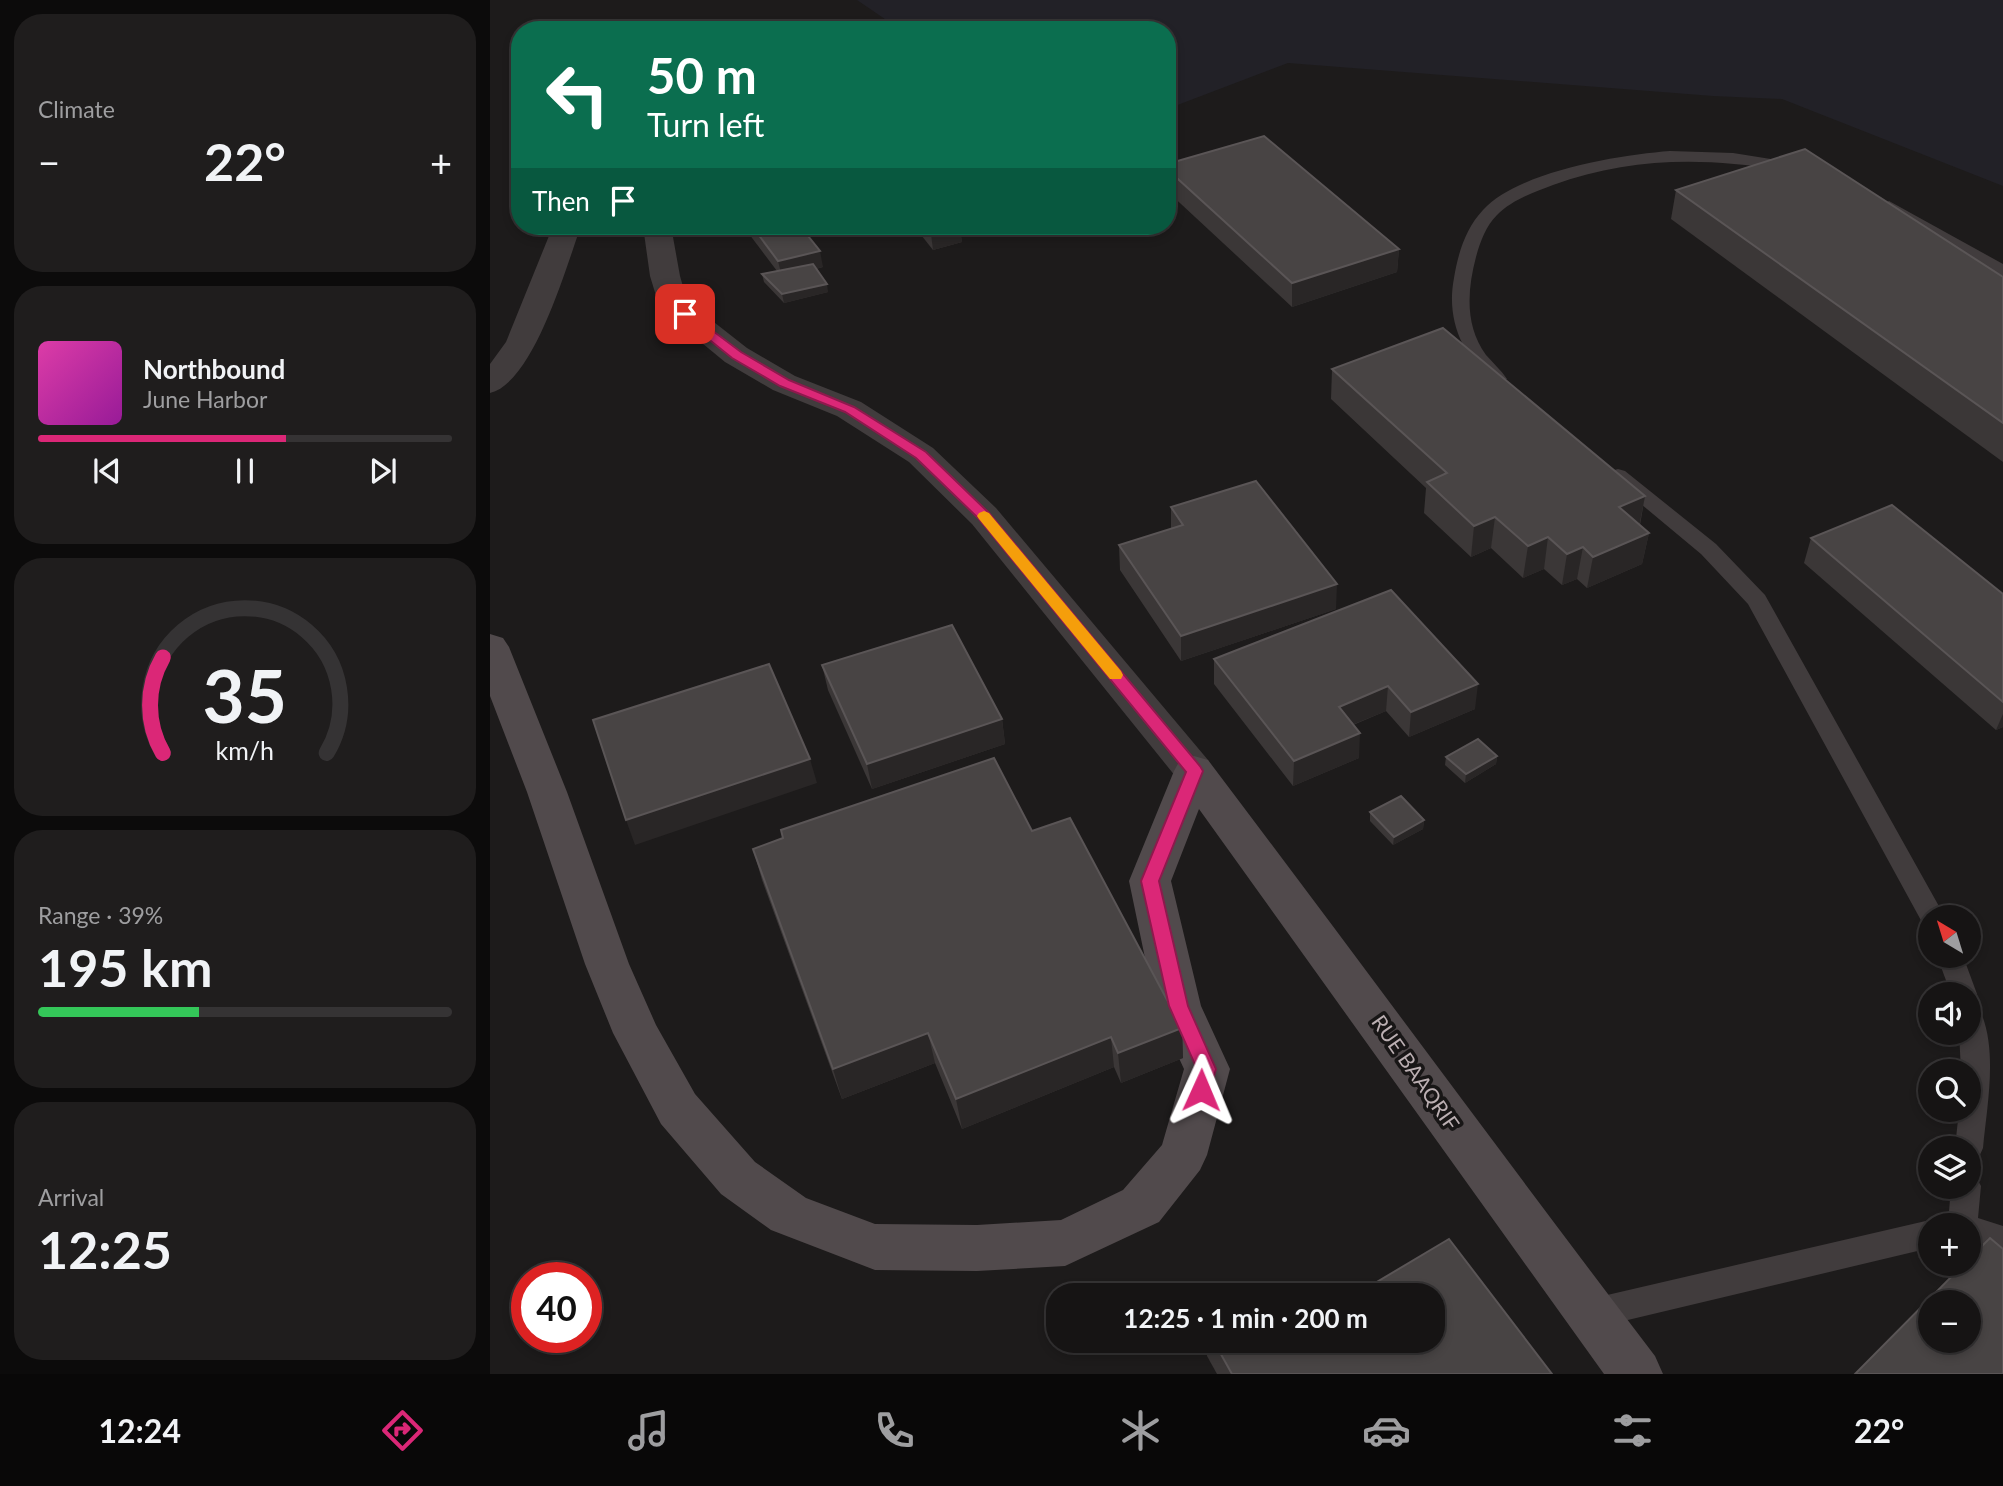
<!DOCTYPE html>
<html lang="en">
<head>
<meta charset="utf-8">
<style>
  body { margin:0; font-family:Lato,sans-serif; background:#1f1d1d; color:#f1f3f6; height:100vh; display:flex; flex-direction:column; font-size:26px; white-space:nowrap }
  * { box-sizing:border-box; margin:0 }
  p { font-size:23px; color:#9e9ea0 }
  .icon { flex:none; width:38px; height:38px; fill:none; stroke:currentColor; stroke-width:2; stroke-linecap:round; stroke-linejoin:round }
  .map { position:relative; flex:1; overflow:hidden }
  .drawer { display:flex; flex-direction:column; gap:14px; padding:14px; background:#0c0b0b; width:490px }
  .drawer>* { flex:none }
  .hud { position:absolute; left:21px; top:21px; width:665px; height:214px; border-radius:28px; box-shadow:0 4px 10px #0003,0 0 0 2px #353334; background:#0b6e4f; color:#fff; overflow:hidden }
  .needle { width:46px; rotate:322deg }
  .controls { position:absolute; left:1428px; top:905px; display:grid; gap:14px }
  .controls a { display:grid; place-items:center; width:63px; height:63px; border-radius:50%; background:#161414; box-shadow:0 4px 10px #0003,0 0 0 2px #353334; font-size:35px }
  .speed { position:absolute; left:21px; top:1262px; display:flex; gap:14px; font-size:35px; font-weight:700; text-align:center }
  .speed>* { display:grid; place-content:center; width:91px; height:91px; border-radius:50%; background:#161414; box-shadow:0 4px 10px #0003,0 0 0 2px #353334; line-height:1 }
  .speed .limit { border:10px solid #d22; background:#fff; color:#111 }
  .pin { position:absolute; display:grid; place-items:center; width:60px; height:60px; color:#fff; margin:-30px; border-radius:14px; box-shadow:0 4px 10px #0006 }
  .me { position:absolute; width:77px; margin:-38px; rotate:1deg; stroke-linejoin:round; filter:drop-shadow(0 0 5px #0008) }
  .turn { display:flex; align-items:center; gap:24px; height:147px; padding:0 21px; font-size:32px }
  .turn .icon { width:91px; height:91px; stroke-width:2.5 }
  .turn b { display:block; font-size:49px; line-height:60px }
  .then { display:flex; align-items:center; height:66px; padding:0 21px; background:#0003; gap:14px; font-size:26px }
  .big { font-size:52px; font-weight:700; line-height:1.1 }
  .drawer .card { flex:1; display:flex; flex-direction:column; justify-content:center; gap:10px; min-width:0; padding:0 24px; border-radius:28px; background:#1f1d1d }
  .drawer .dial { align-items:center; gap:0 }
  .dial svg { height:182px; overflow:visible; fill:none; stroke:#353334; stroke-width:7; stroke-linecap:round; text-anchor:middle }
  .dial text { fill:#f1f3f6; stroke:none }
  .song { display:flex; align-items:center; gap:21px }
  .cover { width:84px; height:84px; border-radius:10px; background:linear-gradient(135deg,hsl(320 70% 55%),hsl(300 70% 35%)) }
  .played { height:7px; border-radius:4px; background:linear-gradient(90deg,#db2777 60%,#353334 60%) }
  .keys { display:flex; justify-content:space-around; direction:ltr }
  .heat { display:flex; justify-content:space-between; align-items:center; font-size:38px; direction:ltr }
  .charge { height:10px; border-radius:5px; background:linear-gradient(90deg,#34c759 39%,#353334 0) }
  .trip { position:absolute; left:556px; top:1283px; width:399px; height:70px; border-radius:28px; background:#161414; box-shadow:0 4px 10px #0003,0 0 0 2px #353334; font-weight:700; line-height:70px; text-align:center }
  .dock { display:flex; height:112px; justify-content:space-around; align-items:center; background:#090808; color:#9e9ea0 }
  .dock .icon { width:49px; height:49px }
  .dock .on { color:#db2777 }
  .dock b { font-size:32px; color:#f1f3f6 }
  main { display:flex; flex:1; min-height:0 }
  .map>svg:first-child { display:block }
  .green { fill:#222127 }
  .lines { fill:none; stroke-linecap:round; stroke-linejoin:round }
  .lane { fill:#413c3d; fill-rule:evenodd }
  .street { fill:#413c3d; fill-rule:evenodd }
  .secondary { fill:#514a4c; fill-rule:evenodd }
  .wall { fill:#3b3737 }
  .shaded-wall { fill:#292626 }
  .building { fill:#484444; stroke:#5a5556; stroke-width:2; fill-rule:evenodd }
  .route { fill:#db2777; stroke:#8e194d; stroke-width:2 }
  .slow { fill:#f59e0b }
  .labels { text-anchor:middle; stroke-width:7; stroke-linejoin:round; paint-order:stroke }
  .near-street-label { font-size:21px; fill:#bbafb2; stroke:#181616 }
</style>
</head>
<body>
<main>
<section class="drawer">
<div class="card"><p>Climate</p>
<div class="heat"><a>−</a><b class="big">22°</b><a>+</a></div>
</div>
<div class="card">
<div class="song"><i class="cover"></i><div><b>Northbound</b><p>June Harbor</p></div></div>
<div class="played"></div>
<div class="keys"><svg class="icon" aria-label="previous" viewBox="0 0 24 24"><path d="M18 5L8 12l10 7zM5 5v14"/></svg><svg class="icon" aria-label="pause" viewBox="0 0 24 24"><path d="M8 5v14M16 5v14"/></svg><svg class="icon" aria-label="next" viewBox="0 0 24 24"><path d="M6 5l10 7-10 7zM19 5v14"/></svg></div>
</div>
<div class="card dial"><svg viewBox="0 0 100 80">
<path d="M14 69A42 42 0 1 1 86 69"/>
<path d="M14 69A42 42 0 0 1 14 27" stroke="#db2777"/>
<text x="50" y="56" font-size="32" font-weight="700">35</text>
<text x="50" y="72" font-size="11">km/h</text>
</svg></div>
<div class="card"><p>Range · 39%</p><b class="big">195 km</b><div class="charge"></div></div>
<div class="card"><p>Arrival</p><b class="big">12:25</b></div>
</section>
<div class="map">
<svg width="1513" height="1374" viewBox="0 0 1513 1374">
  <rect width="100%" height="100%" fill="#1d1b1b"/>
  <path class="green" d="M367,0H1513V186L1292,99L1223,96L798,63L677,109V30H411Z"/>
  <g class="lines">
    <g class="lane">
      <path d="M1180,151L1243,153L1306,163L1314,168L1306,173C1223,157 1143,156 1063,185C1044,192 1022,200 1007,215C996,226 990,242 986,257C977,291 975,326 996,355C1003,363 1011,370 1017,379L1008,385L1001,383C972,353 956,320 964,278C968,253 976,228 993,210C1029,171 1129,155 1180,151Z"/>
      <path d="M1399,201L1513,264V276L1393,210L1391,206Z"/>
      <path d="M1128,469L1135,471L1226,544L1275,595L1455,917H1440V927L1433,924L1258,604L1211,554L1121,479L1118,475L1121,471Z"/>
      <path d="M1447,956H1473L1487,994L1480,1003L1488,1006C1509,1047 1497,1104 1493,1148L1489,1157L1479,1161V1148H1465L1469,1110H1479V1071H1471L1469,1032H1479V994H1461Z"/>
      <path d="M1479,1174L1486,1177L1491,1186L1488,1218L1513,1226V1254L1479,1241V1225H1458L1461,1186H1479Z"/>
      <path d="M1440,1220L1451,1225H1440V1248L1100,1329L1089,1324L1085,1314L1089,1304L1100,1299Z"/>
    </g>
    <g class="street">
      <path d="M63,226H91C76,267 44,382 0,393V364L16,342Z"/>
      <path d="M153,226H181L190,276L196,297L206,308L257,348L305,376L371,402L443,448L506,508L718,760L724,771L718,782L704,786L690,782L482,524L419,462L347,416L283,390L235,362L184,320L167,299L160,276Z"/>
    </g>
    <path class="secondary" d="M0,634L13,638L19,647L77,792L139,964L166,1025L205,1094L265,1162L316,1198L385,1224L487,1225L571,1220L633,1190L672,1145L694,1069L665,1006L639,881L684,771L690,760L704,756L718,760C868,958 1014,1158 1165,1356L1173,1374H1114L709,809L681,881L711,1006L740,1069L717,1155L710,1170L669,1222L575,1266L487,1271L385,1270L281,1230L231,1194L171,1124L123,1033L95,964L37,792L0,696Z"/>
  </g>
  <g class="wall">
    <path d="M677,164L909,249L907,272L802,307L677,191Z"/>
    <path d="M1186,190L1513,277V462L1181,219Z"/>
    <path d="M253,226H310L333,267L326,269L338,292L294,303L274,282L272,274L287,271Z"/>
    <path d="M424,226H469L472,242L443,250Z"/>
    <path d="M842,369L1155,496L1150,525L1159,533L1152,564L1097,588L1087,579L1072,585L1054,569L1033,578L1001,548L981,557L934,513L936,488L841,399Z"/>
    <path d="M681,507L846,609L691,661L630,570L629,545L681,529Z"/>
    <path d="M1321,538L1513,594V727L1506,730L1314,563Z"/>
    <path d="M901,590L985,709L919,737L896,711L863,725L869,758L803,786L724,684V659Z"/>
    <path d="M332,665L512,719L515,744L382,789L338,690Z"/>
    <path d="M1007,756L1006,764L975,783L955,765L956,757Z"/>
    <path d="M880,812L934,820L933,829L903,845L880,821Z"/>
    <path d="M542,831L692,1028L693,1058L631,1083L624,1067L472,1129L445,1063L352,1099L272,880L263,849Z"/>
    <path d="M716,1340H943L1062,1374H727L717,1356Z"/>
  </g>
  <g class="shaded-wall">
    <path d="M470,226L472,242L443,250L441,234Z"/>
    <path d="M909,249L907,272L802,307V283Z"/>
    <path d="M330,251L333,267L292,277L288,261Z"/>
    <path d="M337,284L338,292L294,303L292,294Z"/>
    <path d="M1155,496L1149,527L1129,507Z"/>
    <path d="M1005,517L1001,548L981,557L984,526Z"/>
    <path d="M1159,533L1152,564L1097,588L1103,557Z"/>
    <path d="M1058,537L1054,569L1033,578L1038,546Z"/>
    <path d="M1093,547L1087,579L1072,585L1077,554Z"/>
    <path d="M847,584L846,609L691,661V636Z"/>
    <path d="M988,684L985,709L919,737L921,712Z"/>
    <path d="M898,686L896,711L847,731L849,707Z"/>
    <path d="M1513,714V727L1506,730Z"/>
    <path d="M512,719L515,744L382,789L377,764Z"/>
    <path d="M870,733L869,758L803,786L804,761Z"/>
    <path d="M1007,756L1006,764L975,783L976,774Z"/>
    <path d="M320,759L327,783L145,845L136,820Z"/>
    <path d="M934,820L933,829L903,845L904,837Z"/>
    <path d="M692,1028L693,1058L631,1083L628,1053Z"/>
    <path d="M438,1033L445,1063L352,1099L343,1069Z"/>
    <path d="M621,1037L624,1067L472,1129L466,1099Z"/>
  </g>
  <g class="building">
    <path d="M774,136L909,249L802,283L677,169V164Z"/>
    <path d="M1315,149L1513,277V423L1186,190Z"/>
    <path d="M262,226H310L330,251L288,261Z"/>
    <path d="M434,226H470L441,234Z"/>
    <path d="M323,264L337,284L292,294L272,274Z"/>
    <path d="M953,328L1155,496L1129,507L1159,533L1103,557L1093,547L1077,554L1058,537L1038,546L1005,517L984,526L937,482L957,473L842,369Z"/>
    <path d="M766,481L847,584L691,636L629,545L693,525L681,507Z"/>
    <path d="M1402,505L1513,594V702L1321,538Z"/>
    <path d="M901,590L988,684L921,712L898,686L849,707L870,733L804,761L724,659Z"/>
    <path d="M462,625L512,719L377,764L332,665Z"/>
    <path d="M279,664L320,759L136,820L103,720Z"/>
    <path d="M988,739L1007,756L976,774L956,757Z"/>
    <path d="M504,758L542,831L580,818L692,1028L628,1053L621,1037L466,1099L438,1033L343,1069L263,849L293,838L291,830Z"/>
    <path d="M911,796L934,820L904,837L880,812Z"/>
    <path d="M1500,1238L1513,1249V1374H1365L1474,1264H1479V1259ZM1440,1302H1479V1340H1440Z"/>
    <path d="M959,1239L1062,1374H742L723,1340H943V1295H865Z"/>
  </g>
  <path class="route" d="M195,310L251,352L299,380L364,407L436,452L499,513L710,766L713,771L669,881L698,1006L726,1069L718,1096L711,1099L704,1096L701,1090L707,1069L679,1006L651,881L696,772L489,519L426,458L355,412L290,386L242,358L191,317V311Z"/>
  <path class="slow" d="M494,511L499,513L631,671L633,675L631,679H620L489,519L487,516L489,513Z"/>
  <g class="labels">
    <g class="near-street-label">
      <text transform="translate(925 1073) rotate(55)" y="7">RUE BAAQRIF</text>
    </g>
  </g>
</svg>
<div class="controls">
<a><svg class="needle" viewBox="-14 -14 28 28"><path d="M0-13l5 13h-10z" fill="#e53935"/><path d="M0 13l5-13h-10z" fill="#9e9ea0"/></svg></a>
<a><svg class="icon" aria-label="sound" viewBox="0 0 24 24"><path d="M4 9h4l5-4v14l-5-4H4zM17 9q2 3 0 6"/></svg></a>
<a><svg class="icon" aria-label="search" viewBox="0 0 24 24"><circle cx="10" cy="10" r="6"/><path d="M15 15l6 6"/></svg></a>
<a><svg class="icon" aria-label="layers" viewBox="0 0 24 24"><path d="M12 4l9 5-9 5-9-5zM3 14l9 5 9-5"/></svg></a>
<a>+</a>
<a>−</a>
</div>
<div class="speed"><div class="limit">40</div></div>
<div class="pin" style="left:195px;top:314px;background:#d93025"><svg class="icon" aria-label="arrive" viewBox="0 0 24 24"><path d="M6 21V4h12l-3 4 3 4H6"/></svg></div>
<svg class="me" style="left:711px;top:1090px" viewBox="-20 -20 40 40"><path d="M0-17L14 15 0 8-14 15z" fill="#db2777" stroke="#fff" stroke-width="4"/></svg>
<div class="trip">12:25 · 1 min · 200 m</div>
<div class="hud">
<div class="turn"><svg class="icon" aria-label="left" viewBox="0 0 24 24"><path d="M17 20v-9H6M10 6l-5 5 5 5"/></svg><div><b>50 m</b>Turn left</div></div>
<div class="then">Then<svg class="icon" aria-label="arrive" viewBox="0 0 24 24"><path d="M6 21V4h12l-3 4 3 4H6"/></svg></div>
</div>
</div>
</main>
<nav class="dock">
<b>12:24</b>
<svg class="icon on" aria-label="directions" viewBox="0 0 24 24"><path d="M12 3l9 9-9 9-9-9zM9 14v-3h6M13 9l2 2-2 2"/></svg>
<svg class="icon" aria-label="music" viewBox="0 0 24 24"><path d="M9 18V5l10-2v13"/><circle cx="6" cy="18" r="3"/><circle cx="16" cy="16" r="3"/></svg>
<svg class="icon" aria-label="phone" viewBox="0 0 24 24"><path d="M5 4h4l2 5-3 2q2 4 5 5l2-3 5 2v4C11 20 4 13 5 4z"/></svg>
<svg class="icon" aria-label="climate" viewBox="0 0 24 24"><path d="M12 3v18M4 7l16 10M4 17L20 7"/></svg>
<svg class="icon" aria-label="car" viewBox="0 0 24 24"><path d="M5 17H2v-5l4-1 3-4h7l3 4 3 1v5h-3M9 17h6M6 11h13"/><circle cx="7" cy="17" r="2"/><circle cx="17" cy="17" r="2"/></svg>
<svg class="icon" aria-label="filters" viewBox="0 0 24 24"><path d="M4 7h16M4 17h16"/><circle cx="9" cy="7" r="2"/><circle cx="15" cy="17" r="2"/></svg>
<b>22°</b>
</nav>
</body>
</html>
